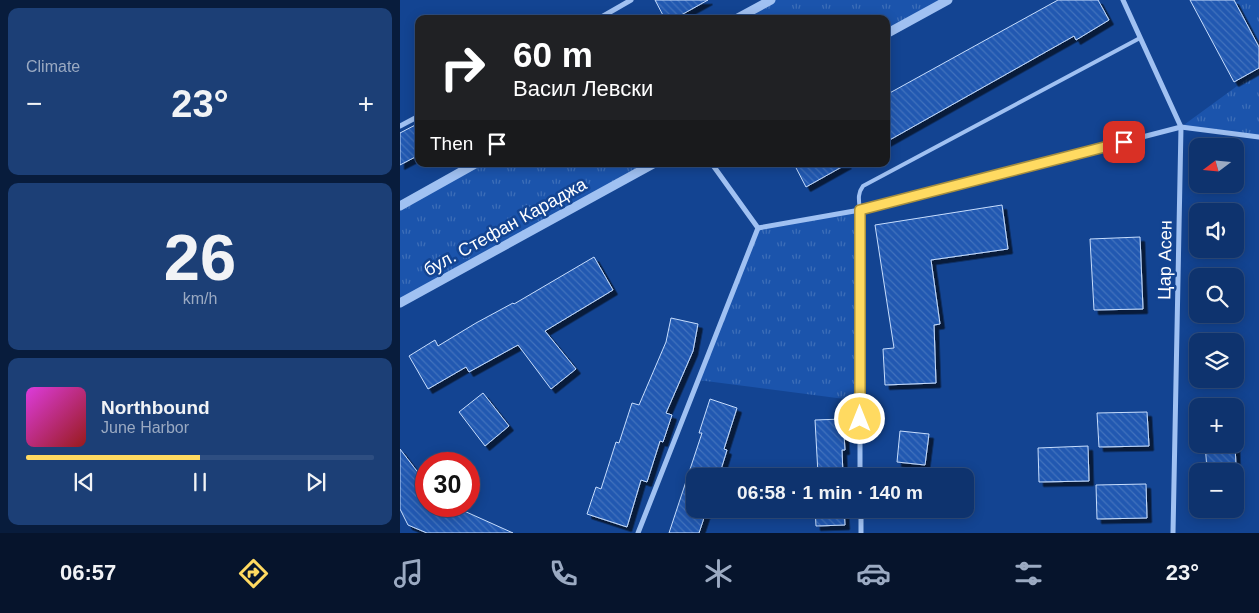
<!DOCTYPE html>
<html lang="en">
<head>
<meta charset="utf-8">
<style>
  body { margin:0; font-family:Helvetica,sans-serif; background:#1c3f76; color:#f1f3f6; height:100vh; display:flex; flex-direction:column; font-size:19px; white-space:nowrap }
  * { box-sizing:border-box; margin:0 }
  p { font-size:16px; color:#9baac2 }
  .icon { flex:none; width:28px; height:28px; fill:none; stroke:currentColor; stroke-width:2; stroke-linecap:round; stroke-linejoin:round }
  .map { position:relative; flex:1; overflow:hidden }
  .drawer { display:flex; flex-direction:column; gap:8px; padding:8px; background:#081c3c; width:400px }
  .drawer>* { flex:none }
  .banner { position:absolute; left:15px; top:15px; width:475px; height:152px; border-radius:10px; box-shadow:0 2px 12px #0003,0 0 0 1px #2e4e81; background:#202124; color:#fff; overflow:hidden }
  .needle { width:32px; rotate:254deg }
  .buttons { position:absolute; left:789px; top:138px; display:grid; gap:10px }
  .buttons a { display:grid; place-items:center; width:55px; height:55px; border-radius:10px; background:#0e336e; box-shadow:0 2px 12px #0003,0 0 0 1px #2e4e81; font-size:25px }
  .speed { position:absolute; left:15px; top:452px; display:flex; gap:10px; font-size:25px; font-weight:700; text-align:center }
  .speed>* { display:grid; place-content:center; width:65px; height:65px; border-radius:50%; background:#0e336e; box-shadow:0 2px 12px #0003,0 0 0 1px #2e4e81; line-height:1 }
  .speed .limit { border:8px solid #d22; background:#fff; color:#111 }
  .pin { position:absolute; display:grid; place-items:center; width:42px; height:42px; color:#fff; margin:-21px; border-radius:10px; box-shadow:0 2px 8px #0006 }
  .me { position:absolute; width:55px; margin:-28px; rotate:0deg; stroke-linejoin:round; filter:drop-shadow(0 0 4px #0008) }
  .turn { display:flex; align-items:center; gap:18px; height:105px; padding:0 15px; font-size:22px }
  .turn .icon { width:65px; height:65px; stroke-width:2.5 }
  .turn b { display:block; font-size:35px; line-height:42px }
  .then { display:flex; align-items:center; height:48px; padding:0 15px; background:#0003; gap:10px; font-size:19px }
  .big { font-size:38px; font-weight:600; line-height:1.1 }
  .drawer .tile { flex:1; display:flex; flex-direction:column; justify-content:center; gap:8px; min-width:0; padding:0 18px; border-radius:10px; background:#1c3f76 }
  .drawer .dial { align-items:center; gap:0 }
  .dial b { font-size:65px; line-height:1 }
  .song { display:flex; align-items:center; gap:15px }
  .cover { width:60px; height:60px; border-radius:8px; background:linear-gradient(135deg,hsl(300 70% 55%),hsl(0 70% 35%)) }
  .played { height:5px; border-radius:2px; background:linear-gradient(90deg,#ffda61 50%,#2e4e81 50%) }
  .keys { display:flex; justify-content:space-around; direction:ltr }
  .heat { display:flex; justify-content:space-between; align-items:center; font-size:28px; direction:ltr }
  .trip { position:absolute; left:286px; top:468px; width:288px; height:50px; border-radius:10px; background:#0e336e; box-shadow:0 2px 12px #0003,0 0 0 1px #2e4e81; font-weight:600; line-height:50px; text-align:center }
  .tab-bar { display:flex; height:80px; justify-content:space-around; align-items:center; background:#06142c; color:#9baac2 }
  .tab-bar .icon { width:35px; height:35px }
  .tab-bar .on { color:#ffda61 }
  .tab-bar b { font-size:22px; color:#f1f3f6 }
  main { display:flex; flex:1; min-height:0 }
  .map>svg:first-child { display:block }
  .grass { fill:url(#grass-tufts) }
  .building { fill:url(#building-back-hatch); stroke:#c7ddfd; filter:url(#shadow) }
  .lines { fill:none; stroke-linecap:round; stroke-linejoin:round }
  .service { stroke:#a0c1f2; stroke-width:4 }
  .minor { stroke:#a0c1f2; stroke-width:5 }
  .tertiary { stroke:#a0c1f2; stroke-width:9 }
  .route-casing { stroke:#a68e3f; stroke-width:12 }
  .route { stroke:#ffda61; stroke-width:9 }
  .labels { text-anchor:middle; stroke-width:5; stroke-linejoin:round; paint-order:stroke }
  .street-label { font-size:18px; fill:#fff; stroke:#134492 }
</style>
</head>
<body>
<main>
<section class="drawer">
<div class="tile"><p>Climate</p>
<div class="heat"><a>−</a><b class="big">23°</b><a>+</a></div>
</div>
<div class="tile dial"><b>26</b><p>km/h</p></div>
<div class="tile">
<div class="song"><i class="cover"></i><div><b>Northbound</b><p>June Harbor</p></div></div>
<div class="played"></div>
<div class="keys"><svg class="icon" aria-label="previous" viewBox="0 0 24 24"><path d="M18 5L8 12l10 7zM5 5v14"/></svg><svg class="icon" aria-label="pause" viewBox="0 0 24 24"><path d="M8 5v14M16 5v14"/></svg><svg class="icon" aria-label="next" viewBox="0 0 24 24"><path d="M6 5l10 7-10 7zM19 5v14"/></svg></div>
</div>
</section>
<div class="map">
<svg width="859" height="533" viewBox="0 0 859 533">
  <defs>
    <pattern id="grass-tufts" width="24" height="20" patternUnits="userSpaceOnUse" patternTransform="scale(1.25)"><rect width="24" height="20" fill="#1b54ac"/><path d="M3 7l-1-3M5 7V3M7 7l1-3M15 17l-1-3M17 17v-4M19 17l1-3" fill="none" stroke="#3d6eb8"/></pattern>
    <pattern id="building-back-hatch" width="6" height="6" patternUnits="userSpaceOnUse" patternTransform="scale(1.25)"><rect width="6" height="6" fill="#2159b1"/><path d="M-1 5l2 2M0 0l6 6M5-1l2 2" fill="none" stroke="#4272bd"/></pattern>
    <filter id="shadow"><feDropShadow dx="4.5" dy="4.5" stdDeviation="0" flood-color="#0009"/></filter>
  </defs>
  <rect width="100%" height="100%" fill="#134492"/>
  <g class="grass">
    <path d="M371,0H548L486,34V19H336Z"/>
    <path d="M840,0H859V47L835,3Z"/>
    <path d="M859,70V137L781,127Z"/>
    <path d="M75,164H253L0,303V206Z"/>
    <path d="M460,210V401L298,380L358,228Z"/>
  </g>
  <g class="building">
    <path d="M255,0H308L274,19H265Z"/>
    <path d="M658,0H698L709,20L676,40L674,36L486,142V95Z"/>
    <path d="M790,0H834L859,47V68L834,82Z"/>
    <path d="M19,123V155L0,165V133Z"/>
    <path d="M394,164H447L406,187Z"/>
    <path d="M602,205L608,249L531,260L540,324L534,325L536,383L485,385L483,349L494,348L475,225Z"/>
    <path d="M740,237L743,309L694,310L690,239Z"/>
    <path d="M194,257L213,290L145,331L176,369L151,389L118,345L69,372L66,367L28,389L9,356L35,340L38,346L76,323L113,303L114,304Z"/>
    <path d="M271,318L298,324L293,351L266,413L272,415L263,442L260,441L247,482L241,480L227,527L187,514L196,487L201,489L216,442L219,443L232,403L239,405L266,342Z"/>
    <path d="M83,393L109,426L85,446L59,412Z"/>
    <path d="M310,399L337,408L324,449L327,450L319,476H295V509H307L299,533H269L302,433H299Z"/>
    <path d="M747,412L749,446L699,447L697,413Z"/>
    <path d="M443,419L445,450H442L443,476H414V474H418L415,420Z"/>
    <path d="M500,431L529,434L525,465L497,462Z"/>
    <path d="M805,444H835L836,467L807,469Z"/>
    <path d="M688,446L689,481L639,482L638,448Z"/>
    <path d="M0,449L26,483V506H53L113,533H27L8,525L0,509Z"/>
    <path d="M746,484L747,518L697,519L696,485Z"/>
    <path d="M415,509H444L445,525L416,526Z"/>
  </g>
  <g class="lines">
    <path class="service" d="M460,210C459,201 457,194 463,186L740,38"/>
    <g class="minor">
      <path d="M723,0L781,127L773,533"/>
      <path d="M198,19L231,0"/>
      <path d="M0,126L19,116"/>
      <path d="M460,210V476"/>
      <path d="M358,228L460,210L781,127L859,137"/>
      <path d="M461,509V533"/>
      <path d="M238,533L358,228L312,164"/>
    </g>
    <g class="tertiary">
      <path d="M336,19L371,0"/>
      <path d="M486,34L548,0"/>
      <path d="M0,206L75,164"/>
      <path d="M0,303L253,164"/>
    </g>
  </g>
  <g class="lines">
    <g class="route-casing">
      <path id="route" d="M460,419V210L724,142"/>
    </g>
    <use href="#route" class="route"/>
  </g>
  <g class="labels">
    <g class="street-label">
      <text transform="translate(105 227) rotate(-29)" y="6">бул. Стефан Караджа</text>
      <text transform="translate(765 260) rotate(-89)" y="6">Цар Асен</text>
    </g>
  </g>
</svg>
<div class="buttons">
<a><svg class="needle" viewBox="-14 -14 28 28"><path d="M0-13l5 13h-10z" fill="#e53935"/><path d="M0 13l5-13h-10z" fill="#9baac2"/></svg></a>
<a><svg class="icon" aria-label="sound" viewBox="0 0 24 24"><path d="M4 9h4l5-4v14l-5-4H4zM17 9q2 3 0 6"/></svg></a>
<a><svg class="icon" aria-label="search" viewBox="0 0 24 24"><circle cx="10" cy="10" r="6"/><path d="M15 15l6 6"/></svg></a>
<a><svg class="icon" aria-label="layers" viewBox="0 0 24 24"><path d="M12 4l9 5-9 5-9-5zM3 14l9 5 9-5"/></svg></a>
<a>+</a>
<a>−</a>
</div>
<div class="speed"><div class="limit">30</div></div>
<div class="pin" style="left:724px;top:142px;background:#d93025"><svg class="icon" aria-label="arrive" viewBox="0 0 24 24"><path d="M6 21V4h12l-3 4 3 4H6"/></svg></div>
<svg class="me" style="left:460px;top:419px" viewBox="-20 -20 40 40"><circle r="17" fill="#ffda61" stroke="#fff" stroke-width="3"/><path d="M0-11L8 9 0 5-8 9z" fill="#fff"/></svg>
<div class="trip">06:58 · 1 min · 140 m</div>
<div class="banner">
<div class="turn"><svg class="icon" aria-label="right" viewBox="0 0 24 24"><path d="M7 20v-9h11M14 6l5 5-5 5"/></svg><div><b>60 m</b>Васил Левски</div></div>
<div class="then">Then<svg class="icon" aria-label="arrive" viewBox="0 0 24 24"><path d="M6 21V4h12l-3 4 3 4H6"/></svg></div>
</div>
</div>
</main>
<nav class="tab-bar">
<b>06:57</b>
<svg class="icon on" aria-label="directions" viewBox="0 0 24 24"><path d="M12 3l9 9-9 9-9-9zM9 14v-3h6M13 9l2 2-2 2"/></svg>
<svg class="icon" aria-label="music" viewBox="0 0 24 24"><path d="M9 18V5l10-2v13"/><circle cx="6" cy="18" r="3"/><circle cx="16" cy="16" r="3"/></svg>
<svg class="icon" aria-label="phone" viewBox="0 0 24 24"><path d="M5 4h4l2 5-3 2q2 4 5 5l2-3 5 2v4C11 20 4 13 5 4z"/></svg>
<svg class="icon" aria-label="climate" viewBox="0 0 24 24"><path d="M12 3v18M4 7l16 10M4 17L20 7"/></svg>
<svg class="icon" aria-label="car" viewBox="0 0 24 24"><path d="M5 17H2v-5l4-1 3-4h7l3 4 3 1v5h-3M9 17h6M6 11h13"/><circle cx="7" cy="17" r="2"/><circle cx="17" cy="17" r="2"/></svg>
<svg class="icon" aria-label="filters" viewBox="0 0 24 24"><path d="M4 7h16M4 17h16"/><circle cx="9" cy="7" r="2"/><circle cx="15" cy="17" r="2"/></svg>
<b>23°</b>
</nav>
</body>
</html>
